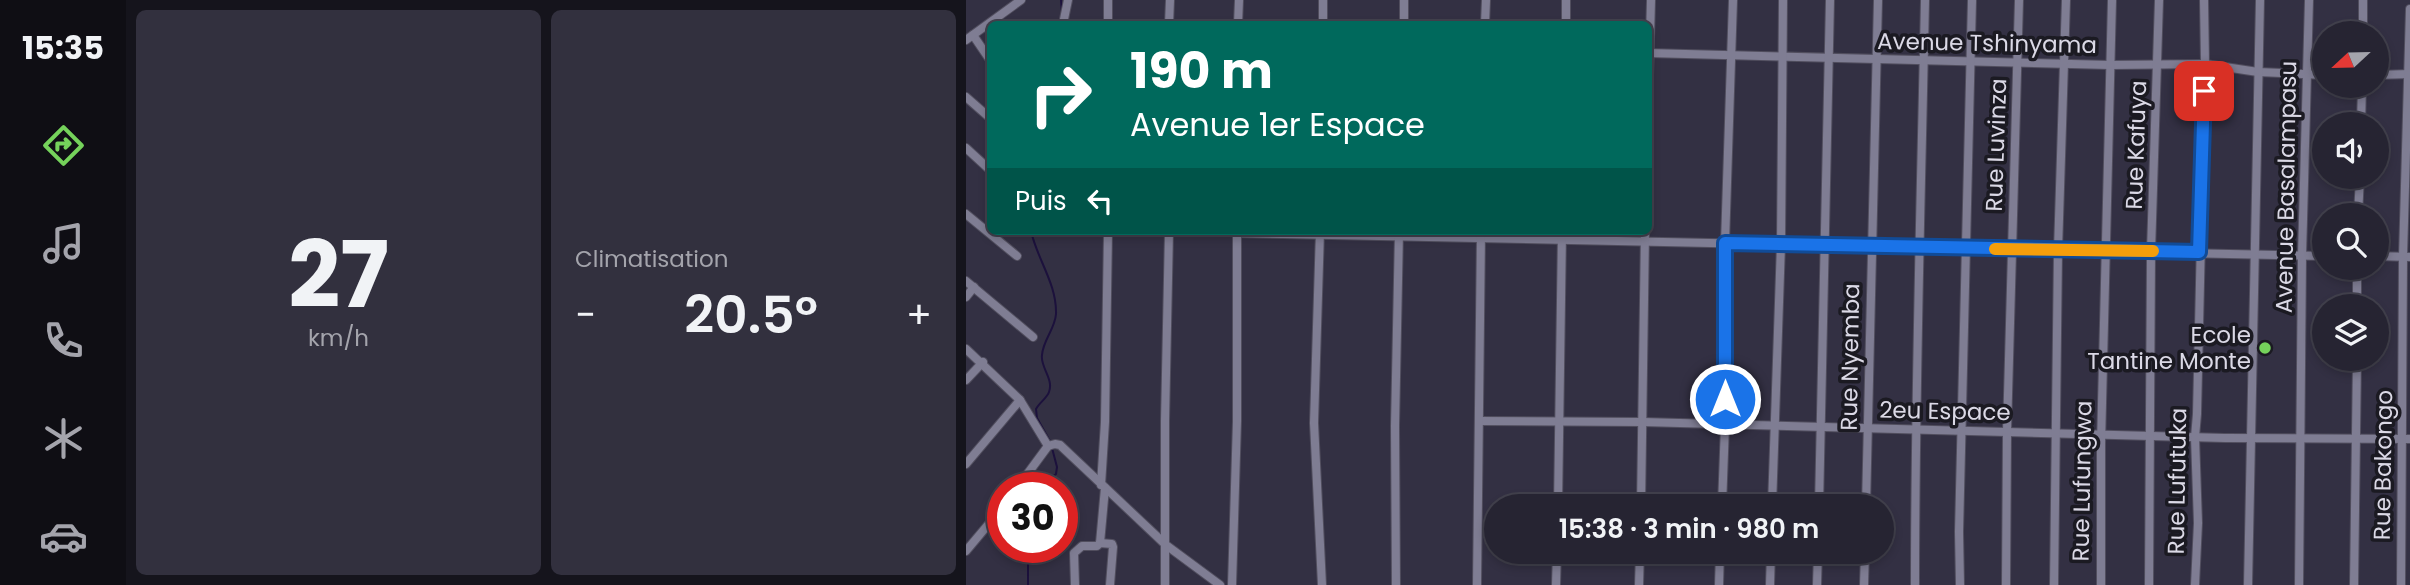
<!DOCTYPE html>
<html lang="fr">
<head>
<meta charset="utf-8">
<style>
  body { margin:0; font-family:Poppins,sans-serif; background:#32303e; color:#f1f3f6; height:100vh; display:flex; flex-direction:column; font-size:26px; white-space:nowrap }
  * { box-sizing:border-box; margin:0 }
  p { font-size:23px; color:#a4a4ac }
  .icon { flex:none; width:38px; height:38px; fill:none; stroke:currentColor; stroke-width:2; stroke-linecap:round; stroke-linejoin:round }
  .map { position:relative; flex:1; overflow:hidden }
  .sheet { display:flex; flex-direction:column; gap:10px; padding:10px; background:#15141c; width:840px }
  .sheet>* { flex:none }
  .hud { position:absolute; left:21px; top:21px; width:665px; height:214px; border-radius:10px; box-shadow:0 4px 10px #0003,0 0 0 2px #42414d; background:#00695c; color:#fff; overflow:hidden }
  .needle { width:46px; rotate:248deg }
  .buttons { position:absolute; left:1346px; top:21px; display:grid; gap:14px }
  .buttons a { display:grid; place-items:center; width:77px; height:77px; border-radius:50%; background:#262432; box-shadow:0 4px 10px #0003,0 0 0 2px #42414d; font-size:35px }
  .speed { position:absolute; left:21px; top:472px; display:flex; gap:14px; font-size:35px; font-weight:700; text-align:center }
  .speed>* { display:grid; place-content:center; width:91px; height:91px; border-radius:50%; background:#262432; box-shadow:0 4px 10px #0003,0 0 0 2px #42414d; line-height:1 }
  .speed .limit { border:10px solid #d22; background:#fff; color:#111 }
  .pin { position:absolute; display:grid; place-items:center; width:60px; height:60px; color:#fff; margin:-30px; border-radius:14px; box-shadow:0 4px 10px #0006 }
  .me { position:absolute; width:77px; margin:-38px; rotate:0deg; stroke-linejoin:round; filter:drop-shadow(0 0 5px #0008) }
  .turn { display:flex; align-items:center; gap:24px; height:147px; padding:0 28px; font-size:32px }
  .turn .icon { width:91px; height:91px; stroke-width:2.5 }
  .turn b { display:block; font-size:49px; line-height:60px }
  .then { display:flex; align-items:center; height:66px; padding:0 28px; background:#0003; gap:14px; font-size:26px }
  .big { font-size:52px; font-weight:600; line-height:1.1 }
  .sheet .tile { flex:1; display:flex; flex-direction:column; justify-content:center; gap:10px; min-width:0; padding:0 24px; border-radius:10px; background:#32303e }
  .sheet .dial { align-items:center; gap:0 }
  .dial b { font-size:91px; line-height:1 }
  .heat { display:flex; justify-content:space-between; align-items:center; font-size:38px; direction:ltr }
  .sheet .tiles { flex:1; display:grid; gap:10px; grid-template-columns:repeat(2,1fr) }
  .trip { position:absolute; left:518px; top:494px; width:410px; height:70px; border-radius:35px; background:#262432; box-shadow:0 4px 10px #0003,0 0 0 2px #42414d; font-weight:600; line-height:70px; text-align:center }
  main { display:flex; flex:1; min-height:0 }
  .menu { display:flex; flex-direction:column; width:126px; justify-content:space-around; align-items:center; background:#0f0e14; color:#a4a4ac }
  .menu .icon { width:49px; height:49px }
  .menu .selected { color:#75d25b }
  .menu b { font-size:32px; color:#f1f3f6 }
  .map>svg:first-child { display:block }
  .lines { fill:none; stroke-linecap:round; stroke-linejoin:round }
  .stream { stroke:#1c113c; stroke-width:2 }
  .minor-casing { stroke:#514e5e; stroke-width:10 }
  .minor { stroke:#7f7d93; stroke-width:8 }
  .route-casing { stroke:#114b97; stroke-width:18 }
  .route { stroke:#1a73e8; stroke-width:12 }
  .slow { stroke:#f59e0b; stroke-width:12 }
  .poi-dot { fill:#75d25b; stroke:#1b1a22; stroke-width:2.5 }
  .labels { text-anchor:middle; stroke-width:7; stroke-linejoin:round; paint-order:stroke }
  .street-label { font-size:23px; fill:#dbd9e6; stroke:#1b1a22 }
  .poi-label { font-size:23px; fill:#dbd9e6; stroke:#1b1a22; text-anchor:end }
</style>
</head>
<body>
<main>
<nav class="menu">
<b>15:35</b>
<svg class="icon selected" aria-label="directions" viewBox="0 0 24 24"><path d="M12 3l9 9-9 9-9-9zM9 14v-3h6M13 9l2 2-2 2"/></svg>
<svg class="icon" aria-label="music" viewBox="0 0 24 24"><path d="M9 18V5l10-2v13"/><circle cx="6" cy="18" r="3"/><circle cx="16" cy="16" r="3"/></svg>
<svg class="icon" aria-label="phone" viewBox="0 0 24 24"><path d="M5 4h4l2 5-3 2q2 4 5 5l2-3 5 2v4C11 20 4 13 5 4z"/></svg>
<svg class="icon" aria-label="climate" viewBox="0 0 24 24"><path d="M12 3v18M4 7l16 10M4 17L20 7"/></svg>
<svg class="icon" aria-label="car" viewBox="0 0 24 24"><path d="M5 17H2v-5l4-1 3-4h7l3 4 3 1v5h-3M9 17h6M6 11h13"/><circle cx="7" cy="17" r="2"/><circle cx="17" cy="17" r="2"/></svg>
</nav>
<section class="sheet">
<div class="tiles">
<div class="tile dial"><b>27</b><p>km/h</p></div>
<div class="tile"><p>Climatisation</p>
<div class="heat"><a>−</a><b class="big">20.5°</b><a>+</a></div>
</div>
</div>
</section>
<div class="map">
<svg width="1444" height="585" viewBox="0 0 1444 585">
  <rect width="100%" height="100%" fill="#333043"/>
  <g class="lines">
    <g class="stream">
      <path d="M95,0L96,13"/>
      <path d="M65,231C71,259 91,284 90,314C89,329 77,340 76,355C74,367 88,379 83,392C81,398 73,403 70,409L71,418L85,443"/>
      <path d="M80,488L84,479L90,474L91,467L86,448"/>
      <path d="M62,585V561L67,548"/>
    </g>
    <g class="minor-casing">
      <g id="minor">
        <path d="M142,0V24"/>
        <path d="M438,0V24"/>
        <path d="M97,24L102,0"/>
        <path d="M203,24L204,0"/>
        <path d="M272,24L273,0"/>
        <path d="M357,24V0"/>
        <path d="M519,24L520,0"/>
        <path d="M600,24V0"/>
        <path d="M1397,33V0"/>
        <path d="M7,35L24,60"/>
        <path d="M0,40L55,0"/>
        <path d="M682,53L1144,65L1239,64L1292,72L1358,75"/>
        <path d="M1410,75L1444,74"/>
        <path d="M0,97L24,118"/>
        <path d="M682,113L685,0"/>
        <path d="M1395,124L1396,86"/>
        <path d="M0,148L24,170"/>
        <path d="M0,214L51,256"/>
        <path d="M1392,215L1394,177"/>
        <path d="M354,231L348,423L356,585"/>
        <path d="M271,233L1358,256"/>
        <path d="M1410,256L1444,257"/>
        <path d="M1391,268V306"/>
        <path d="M0,281L67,337"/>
        <path d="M0,297L8,287"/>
        <path d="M0,349L54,400L82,446"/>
        <path d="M0,380L17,362"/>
        <path d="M513,421L677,422L1259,438L1444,439"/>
        <path d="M0,464L54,400"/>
        <path d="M135,485L139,422L142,231"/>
        <path d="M51,488L82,446L89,444L94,445L200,545L254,585"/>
        <path d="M592,506L596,231"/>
        <path d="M675,506L679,231"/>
        <path d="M756,506L759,425V243L767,0"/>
        <path d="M806,506L815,244L817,0"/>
        <path d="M853,506L864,0"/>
        <path d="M900,506L912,0"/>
        <path d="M134,543L139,488"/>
        <path d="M0,551L37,507"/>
        <path d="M109,585L108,553L116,546H131L134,543L146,544L147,547L144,585"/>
        <path d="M199,585V421L203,231"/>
        <path d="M266,585L271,421V231"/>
        <path d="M430,585L429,426L433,231"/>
        <path d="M511,585L515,231"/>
        <path d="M590,585L591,551"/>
        <path d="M673,585L674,551"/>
        <path d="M753,585L754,551"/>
        <path d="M804,585L805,551"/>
        <path d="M851,585L852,551"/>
        <path d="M898,585L899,551"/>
        <path d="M949,585C949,390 955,195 959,0"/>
        <path d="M994,585L993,532L1006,0"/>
        <path d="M1040,585L1041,431L1053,0"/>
        <path d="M1088,585L1092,250L1100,0"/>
        <path d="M1135,585V444L1146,0"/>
        <path d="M1183,585L1185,251L1193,0"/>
        <path d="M1229,585L1232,523L1229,437L1231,414L1239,64L1238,0"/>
        <path d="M1282,585L1294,0"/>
        <path d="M1333,585L1336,256L1343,0"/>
        <path d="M1388,585L1391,359"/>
        <path d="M1435,585L1437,257L1444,9"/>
      </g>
    </g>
    <use href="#minor" class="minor"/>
  </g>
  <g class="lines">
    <g class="route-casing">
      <path id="route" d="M759,399V243L1233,252L1238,91"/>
    </g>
    <use href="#route" class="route"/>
    <path class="slow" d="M1029,249L1187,251"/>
  </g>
  <circle class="poi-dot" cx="1299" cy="348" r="7"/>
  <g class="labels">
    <g class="street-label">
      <text transform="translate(1021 43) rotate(1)" y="8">Avenue Tshinyama</text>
      <text transform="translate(1030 145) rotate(-88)" y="8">Rue Luvinza</text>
      <text transform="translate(1170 145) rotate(-88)" y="8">Rue Kafuya</text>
      <text transform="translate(1320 187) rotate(-89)" y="8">Avenue Basalampasu</text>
      <text transform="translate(884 357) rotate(-89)" y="8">Rue Nyemba</text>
      <text transform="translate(979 411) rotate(1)" y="8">2eu Espace</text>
      <text transform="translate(1417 465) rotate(-89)" y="8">Rue Bakongo</text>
      <text transform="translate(1116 481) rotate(-89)" y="8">Rue Lufungwa</text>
      <text transform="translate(1211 481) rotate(-89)" y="8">Rue Lufutuka</text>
    </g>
    <g class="poi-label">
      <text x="1285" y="343">Ecole<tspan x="1285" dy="26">Tantine Monte</tspan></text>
    </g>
  </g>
</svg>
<div class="buttons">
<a><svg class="needle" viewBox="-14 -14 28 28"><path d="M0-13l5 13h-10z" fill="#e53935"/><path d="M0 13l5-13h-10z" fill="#a4a4ac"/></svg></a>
<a><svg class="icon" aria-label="sound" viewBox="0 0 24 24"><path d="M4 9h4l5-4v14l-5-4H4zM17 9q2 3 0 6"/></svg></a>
<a><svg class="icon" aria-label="search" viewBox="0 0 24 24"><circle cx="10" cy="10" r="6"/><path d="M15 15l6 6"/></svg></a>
<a><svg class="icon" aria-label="layers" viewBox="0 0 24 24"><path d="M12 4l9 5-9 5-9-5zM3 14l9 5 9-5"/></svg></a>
</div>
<div class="speed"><div class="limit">30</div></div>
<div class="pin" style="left:1238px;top:91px;background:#d93025"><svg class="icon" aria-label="arrive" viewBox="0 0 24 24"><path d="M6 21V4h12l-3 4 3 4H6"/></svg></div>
<svg class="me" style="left:759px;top:399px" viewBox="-20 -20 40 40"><circle r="17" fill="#1a73e8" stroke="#fff" stroke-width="3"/><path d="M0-11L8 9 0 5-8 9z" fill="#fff"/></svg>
<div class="trip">15:38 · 3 min · 980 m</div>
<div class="hud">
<div class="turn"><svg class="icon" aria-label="right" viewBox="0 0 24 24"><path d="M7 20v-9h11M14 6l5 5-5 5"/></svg><div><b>190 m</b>Avenue 1er Espace</div></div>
<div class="then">Puis<svg class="icon" aria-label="left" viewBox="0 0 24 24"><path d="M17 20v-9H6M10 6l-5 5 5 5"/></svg></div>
</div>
</div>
</main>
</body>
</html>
